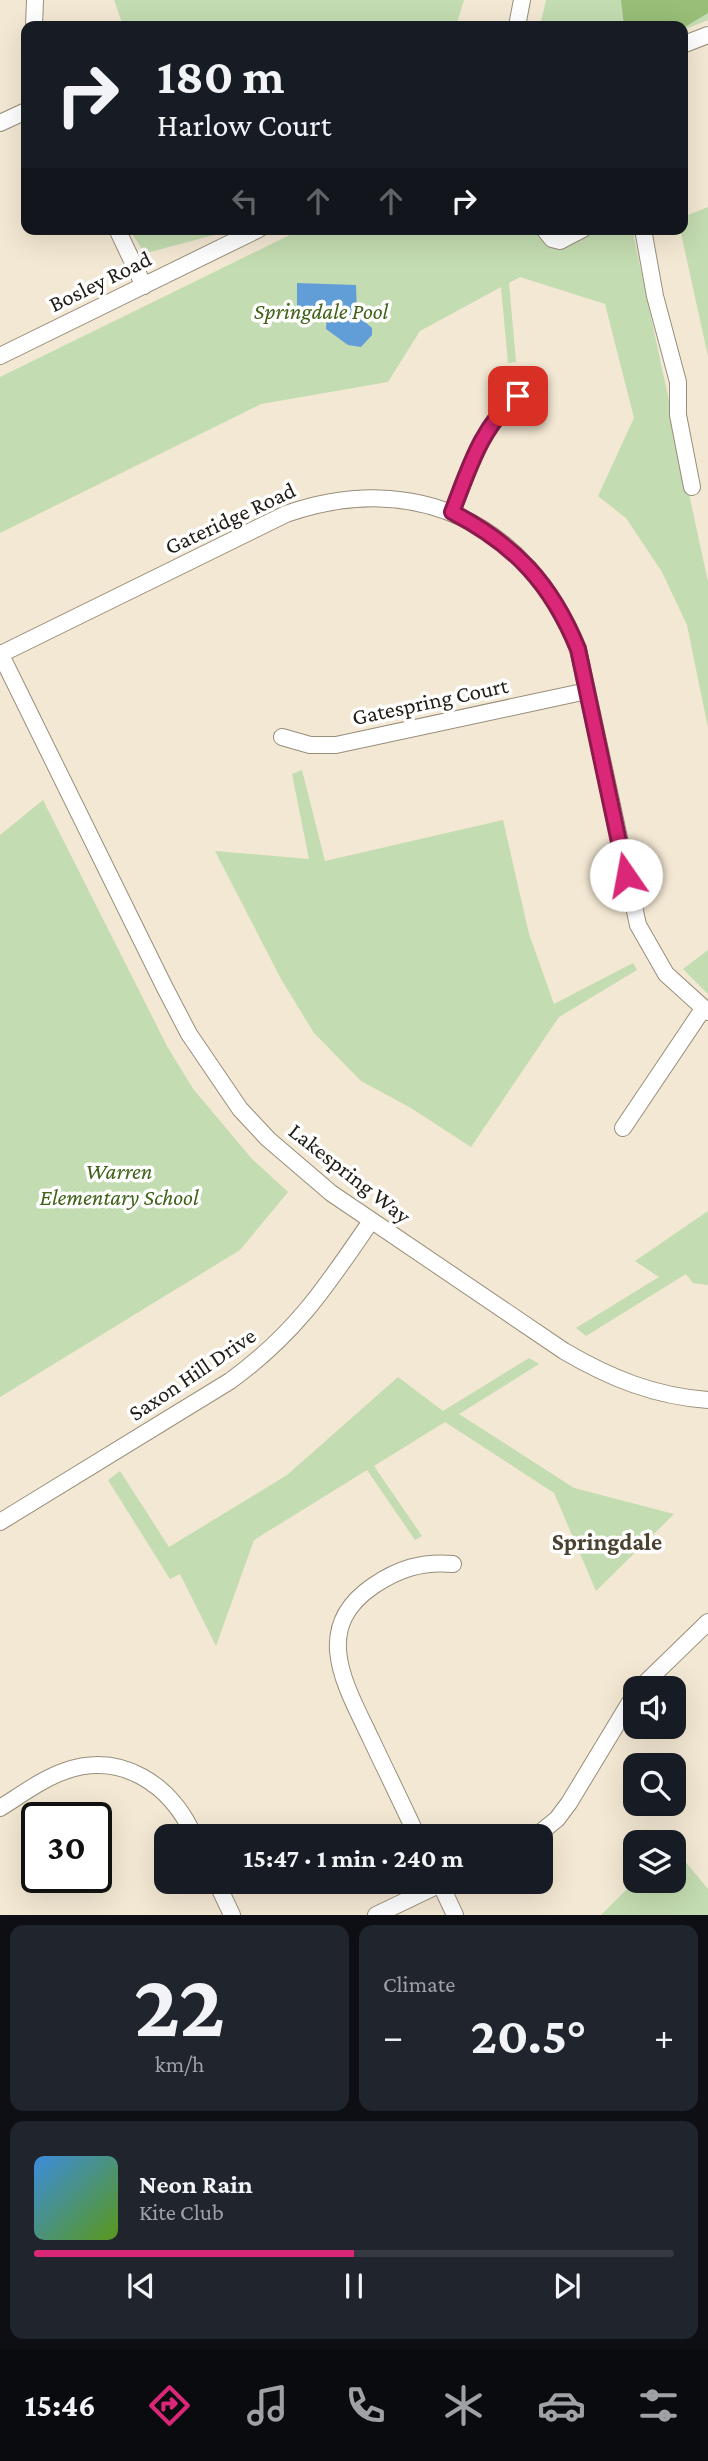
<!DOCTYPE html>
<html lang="en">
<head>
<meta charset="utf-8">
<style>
  body { margin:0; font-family:"Crimson Pro",serif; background:#20242c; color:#f1f3f6; height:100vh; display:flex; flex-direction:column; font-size:26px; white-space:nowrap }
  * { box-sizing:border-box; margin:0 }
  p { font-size:23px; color:#9ea1a6 }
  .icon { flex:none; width:38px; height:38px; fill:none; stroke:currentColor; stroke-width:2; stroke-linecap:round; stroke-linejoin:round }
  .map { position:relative; height:1915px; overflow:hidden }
  .details { display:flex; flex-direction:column; gap:10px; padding:10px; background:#0d0f14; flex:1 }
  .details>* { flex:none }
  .hud { position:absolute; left:21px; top:21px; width:667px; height:214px; border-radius:14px; box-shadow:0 7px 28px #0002; background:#171b24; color:#f1f3f6; overflow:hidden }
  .tools { position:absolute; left:623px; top:1676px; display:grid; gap:14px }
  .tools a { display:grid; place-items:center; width:63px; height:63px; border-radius:14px; background:#171b24; box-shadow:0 7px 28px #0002; font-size:35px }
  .speed { position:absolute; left:21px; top:1802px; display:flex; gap:14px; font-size:35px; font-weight:700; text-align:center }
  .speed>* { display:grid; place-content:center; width:91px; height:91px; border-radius:50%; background:#171b24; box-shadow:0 7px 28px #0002; line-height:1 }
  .speed .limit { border:4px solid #111; border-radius:10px; background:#fff; color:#111 }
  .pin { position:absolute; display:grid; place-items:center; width:60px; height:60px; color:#fff; margin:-30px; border-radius:14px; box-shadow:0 4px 10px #0006 }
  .me { position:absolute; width:77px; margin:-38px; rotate:348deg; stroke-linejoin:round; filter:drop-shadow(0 0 5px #0008) }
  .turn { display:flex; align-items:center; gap:24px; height:147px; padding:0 21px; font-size:32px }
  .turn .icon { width:91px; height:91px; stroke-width:2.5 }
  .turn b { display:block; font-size:49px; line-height:60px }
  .lanes { display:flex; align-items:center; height:66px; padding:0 21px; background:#0003; justify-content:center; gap:35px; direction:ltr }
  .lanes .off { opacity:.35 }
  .big { font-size:52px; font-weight:700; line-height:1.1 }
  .details .card { flex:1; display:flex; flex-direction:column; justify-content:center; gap:10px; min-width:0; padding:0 24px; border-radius:14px; background:#20242c }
  .details .dial { align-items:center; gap:0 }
  .dial b { font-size:91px; line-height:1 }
  .song { display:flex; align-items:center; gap:21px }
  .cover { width:84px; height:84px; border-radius:10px; background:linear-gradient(135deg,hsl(210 70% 55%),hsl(90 70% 35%)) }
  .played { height:7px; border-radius:4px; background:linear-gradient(90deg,#db2777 50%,#363941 50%) }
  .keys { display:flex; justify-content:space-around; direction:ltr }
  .heat { display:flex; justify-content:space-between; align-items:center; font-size:38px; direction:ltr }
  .details .tiles { flex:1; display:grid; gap:10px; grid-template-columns:1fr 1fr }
  .card:last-child { grid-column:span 2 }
  .trip { position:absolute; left:154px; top:1824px; width:399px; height:70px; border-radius:14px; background:#171b24; box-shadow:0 7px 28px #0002; font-weight:700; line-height:70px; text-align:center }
  .dock { display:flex; height:112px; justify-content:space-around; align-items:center; background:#090b0e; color:#9ea1a6 }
  .dock .icon { width:49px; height:49px }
  .dock .on { color:#db2777 }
  .dock b { font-size:32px; color:#f1f3f6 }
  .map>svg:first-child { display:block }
  .green { fill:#c4dcb1 }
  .forest { fill:#98be77 }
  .water { fill:#619dd6 }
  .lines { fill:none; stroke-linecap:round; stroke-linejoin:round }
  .minor-casing { stroke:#988e7a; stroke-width:18 }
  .minor { stroke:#fff; stroke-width:16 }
  .route-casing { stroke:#8e194d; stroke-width:18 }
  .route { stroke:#db2777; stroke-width:12 }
  .labels { text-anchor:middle; stroke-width:7; stroke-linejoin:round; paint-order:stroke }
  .street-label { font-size:23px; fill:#211d16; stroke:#fff }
  .park-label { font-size:23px; font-style:italic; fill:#416219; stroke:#fff }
  .neighbourhood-label { font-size:24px; font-weight:bold; fill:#4a412f; stroke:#fff }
</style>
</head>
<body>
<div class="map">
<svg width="708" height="1915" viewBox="0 0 708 1915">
  <rect width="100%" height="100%" fill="#f3e8d3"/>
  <g class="green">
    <path d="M114,0H464L456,26H123Z"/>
    <path d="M546,0H708V20L683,30L682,26H540Z"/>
    <path d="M708,207V356L680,229L683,217Z"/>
    <path d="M129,229H237L150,252H144Z"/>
    <path d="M302,229H632L708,582V728L687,625L662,572L626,518L598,496L634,418L605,304L520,277L509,283L516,362L508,363L501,287L420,331L388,382L261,404L0,533V377Z"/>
    <path d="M302,770L325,861L503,820L529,934L554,1004L633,963L637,970L559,1017L471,1147L411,1108L361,1081L314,1033L281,979L215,851L309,859L292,774Z"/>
    <path d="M43,800L168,1048L194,1090L252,1159L288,1192L240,1250L0,1397V835Z"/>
    <path d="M708,950V994L683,969Z"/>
    <path d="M708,1211V1285L693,1283L686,1274L586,1336L576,1328L659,1277L635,1261Z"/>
    <path d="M529,1358L539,1364L459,1414L574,1488L674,1514L596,1591L554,1493L445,1422L374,1466L422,1536L415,1540L367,1470L254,1540L216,1646L180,1574L170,1579L108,1480L120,1471L169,1547L287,1475L398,1377L443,1411Z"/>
    <path d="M674,1848L708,1889V1915H601L635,1881H674Z"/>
  </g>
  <path class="forest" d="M621,0H708V13L683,28L624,26Z"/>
  <path class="water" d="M297,283L356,285L357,315L372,328V335L361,347L348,345L326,329L327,314L297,315Z"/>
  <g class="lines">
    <g class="minor-casing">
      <g id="minor">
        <path d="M34,26L35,0"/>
        <path d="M517,26L522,0"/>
        <path d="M682,45L708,35"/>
        <path d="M0,123L26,111"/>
        <path d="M117,229L144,286"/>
        <path d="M544,229L552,239L560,241L583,229"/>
        <path d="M643,229L655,296L678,382V415L692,487"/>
        <path d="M0,356L259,229"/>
        <path d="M452,512C469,469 481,426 518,396"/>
        <path d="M0,653L165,988L189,1034L240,1109L268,1139L331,1193L564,1351C610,1378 654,1396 708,1400"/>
        <path d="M1,654L286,514C415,469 527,523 578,649L638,925L666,974L708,1012"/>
        <path d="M282,737L310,745H336L587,691"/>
        <path d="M623,1128L703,1009"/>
        <path d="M0,1522L230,1381C295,1334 326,1287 371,1221"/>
        <path d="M639,1689L708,1622"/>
        <path d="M0,1808C21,1795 42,1779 65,1771C122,1751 171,1785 194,1836"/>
        <path d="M417,1836C402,1803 386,1771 371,1739C346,1686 310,1629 373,1586C398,1569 422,1561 453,1564"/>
        <path d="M536,1836L557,1819L569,1803L635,1694"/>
        <path d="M216,1881L232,1915"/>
        <path d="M439,1881L455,1915"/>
        <path d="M376,1915L447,1881"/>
      </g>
    </g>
    <use href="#minor" class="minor"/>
  </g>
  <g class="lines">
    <g class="route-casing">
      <path id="route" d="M518,396C481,426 469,469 452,512C515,545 551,583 578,649L626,875"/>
    </g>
    <use href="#route" class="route"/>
  </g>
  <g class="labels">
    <g class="street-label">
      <text transform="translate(100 281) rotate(-26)" y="8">Bosley Road</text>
      <text transform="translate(230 518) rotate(-25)" y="8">Gateridge Road</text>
      <text transform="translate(430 701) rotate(-12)" y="8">Gatespring Court</text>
      <text transform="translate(350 1173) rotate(38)" y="8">Lakespring Way</text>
      <text transform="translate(192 1374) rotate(-34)" y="8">Saxon Hill Drive</text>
    </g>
    <g class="park-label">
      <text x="321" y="319">Springdale Pool</text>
      <text x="119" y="1179">Warren<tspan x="119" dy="26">Elementary School</tspan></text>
    </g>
    <g class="neighbourhood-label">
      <text x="607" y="1550">Springdale</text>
    </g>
  </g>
</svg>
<div class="tools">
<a><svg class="icon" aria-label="sound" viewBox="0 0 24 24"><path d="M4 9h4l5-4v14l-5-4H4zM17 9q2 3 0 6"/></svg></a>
<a><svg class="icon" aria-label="search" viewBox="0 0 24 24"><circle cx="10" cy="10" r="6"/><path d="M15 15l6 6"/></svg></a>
<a><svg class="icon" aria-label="layers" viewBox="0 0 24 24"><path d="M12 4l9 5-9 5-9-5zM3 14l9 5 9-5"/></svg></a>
</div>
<div class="speed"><div class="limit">30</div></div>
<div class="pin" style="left:518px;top:396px;background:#d93025"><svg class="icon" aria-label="arrive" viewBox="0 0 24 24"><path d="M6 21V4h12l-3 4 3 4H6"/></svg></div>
<svg class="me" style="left:626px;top:875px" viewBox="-20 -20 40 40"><circle r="19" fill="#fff"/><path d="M0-13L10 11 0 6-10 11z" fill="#db2777"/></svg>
<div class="trip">15:47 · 1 min · 240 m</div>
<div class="hud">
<div class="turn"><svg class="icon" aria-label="right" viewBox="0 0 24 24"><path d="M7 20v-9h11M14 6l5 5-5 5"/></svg><div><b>180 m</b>Harlow Court</div></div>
<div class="lanes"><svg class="icon off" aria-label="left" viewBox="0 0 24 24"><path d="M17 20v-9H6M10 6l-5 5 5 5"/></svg><svg class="icon off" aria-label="ahead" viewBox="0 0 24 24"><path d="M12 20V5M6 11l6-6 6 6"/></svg><svg class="icon off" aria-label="ahead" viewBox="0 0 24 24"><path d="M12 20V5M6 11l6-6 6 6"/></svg><svg class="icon" aria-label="right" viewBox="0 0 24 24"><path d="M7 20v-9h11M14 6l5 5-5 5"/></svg></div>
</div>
</div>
<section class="details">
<div class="tiles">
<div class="card dial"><b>22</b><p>km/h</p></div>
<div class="card"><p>Climate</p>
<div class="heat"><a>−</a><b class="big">20.5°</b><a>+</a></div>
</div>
<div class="card">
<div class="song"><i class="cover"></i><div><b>Neon Rain</b><p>Kite Club</p></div></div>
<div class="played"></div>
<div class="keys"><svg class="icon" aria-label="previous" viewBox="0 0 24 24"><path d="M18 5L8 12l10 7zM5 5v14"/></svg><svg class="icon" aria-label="pause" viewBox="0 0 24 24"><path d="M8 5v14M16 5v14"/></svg><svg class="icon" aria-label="next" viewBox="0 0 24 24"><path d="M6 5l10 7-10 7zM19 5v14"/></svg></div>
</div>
</div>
</section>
<nav class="dock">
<b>15:46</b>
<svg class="icon on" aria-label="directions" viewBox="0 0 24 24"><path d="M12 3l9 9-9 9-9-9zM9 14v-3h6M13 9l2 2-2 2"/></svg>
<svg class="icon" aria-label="music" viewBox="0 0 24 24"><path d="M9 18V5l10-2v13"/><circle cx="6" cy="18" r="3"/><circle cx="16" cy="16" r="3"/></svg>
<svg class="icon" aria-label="phone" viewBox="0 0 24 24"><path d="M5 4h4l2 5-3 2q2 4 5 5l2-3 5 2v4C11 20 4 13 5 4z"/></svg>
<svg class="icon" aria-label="climate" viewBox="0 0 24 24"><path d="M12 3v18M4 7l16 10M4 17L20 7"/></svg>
<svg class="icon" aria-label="car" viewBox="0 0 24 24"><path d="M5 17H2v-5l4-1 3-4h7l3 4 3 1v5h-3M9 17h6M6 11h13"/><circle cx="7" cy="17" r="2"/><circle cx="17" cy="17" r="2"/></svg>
<svg class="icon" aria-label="filters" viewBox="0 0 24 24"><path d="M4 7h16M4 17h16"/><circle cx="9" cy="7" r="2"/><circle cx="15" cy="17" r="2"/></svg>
</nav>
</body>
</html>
